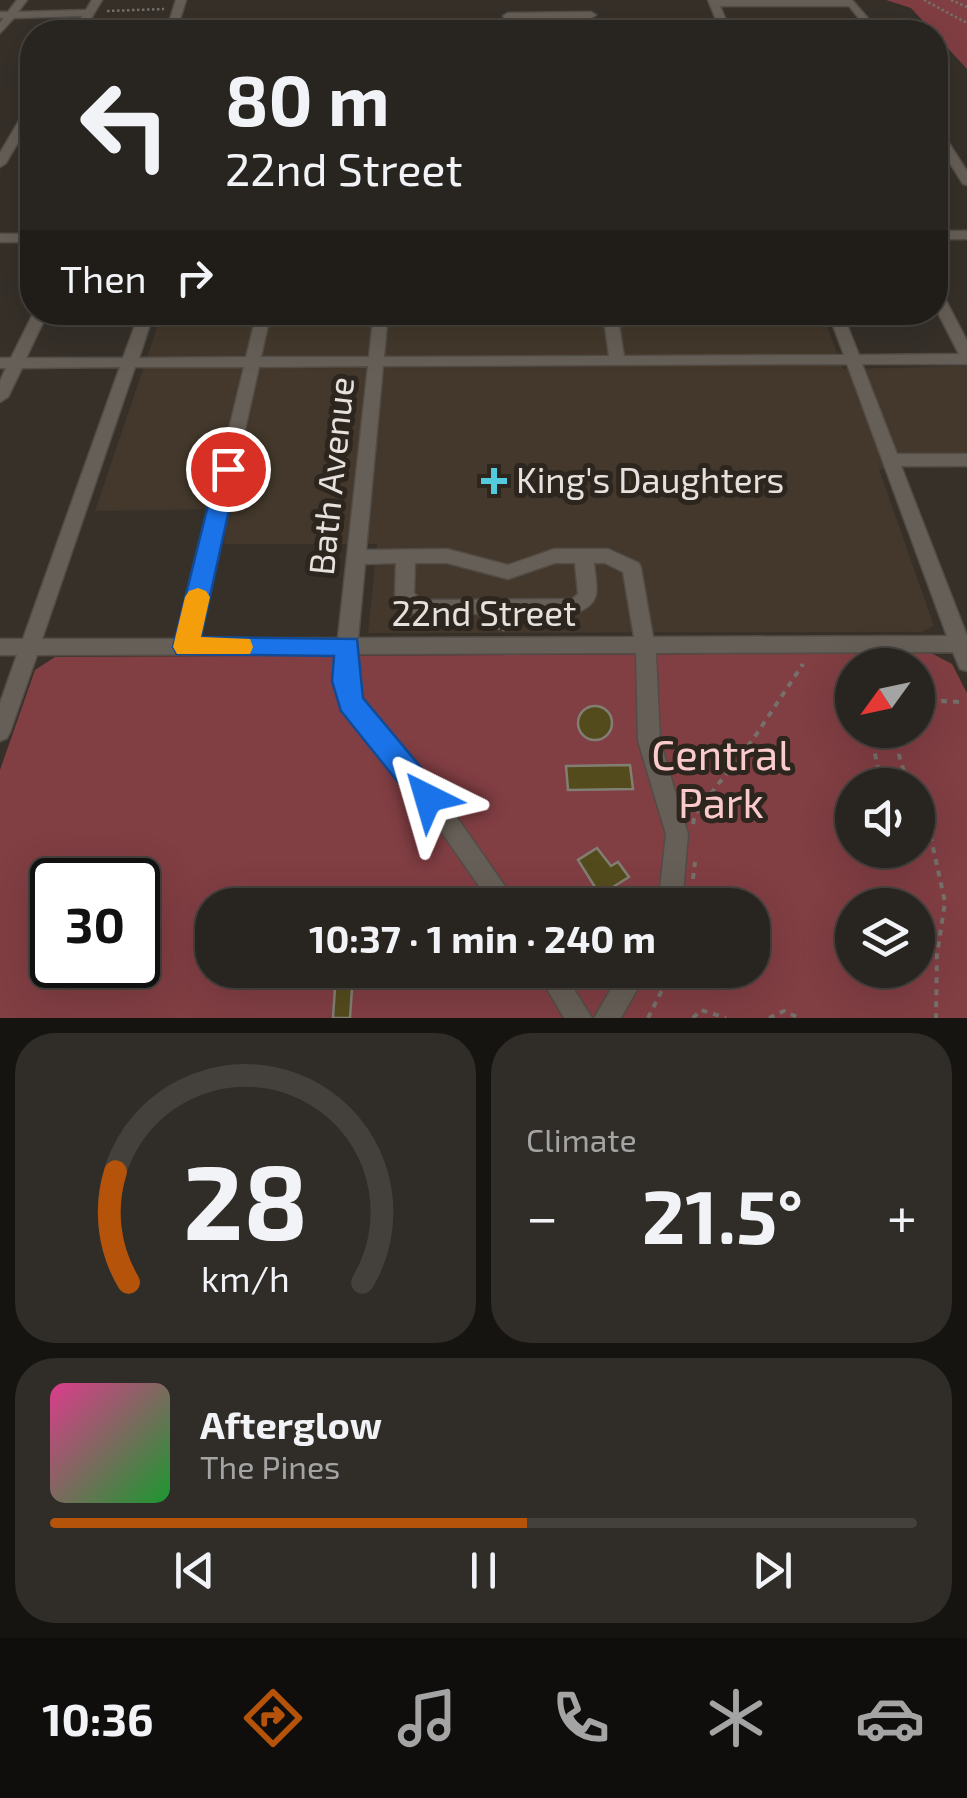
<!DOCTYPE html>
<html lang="en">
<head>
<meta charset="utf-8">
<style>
  body { margin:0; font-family:"Exo 2",sans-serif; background:#302c28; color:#f1f3f6; height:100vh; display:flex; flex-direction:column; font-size:38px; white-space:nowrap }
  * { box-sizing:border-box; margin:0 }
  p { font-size:32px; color:#a5a4a4 }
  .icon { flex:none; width:55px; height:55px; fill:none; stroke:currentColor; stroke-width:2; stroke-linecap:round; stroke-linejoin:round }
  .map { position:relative; height:1018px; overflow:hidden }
  .drawer { display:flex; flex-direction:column; gap:15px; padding:15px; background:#161411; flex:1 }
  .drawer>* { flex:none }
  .top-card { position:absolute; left:20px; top:20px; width:928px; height:305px; border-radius:40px; box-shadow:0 10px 40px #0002,0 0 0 2px #44413d; background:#28241f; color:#f1f3f6; overflow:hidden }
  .needle { width:65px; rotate:237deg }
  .fabs { position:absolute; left:835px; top:648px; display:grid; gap:20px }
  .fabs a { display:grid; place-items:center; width:100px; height:100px; border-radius:50%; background:#28241f; box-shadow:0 10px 40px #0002,0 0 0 2px #44413d; font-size:50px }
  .speed { position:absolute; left:30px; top:858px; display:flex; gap:20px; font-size:50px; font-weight:700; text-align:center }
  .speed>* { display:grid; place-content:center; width:130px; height:130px; border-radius:50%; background:#28241f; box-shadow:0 10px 40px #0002,0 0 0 2px #44413d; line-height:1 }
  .speed .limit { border:5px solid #111; border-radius:15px; background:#fff; color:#111 }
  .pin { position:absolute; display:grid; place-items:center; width:85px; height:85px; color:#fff; margin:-42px; border:5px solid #fff; border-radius:50%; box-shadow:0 2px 10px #0007 }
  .me { position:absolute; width:110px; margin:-55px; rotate:320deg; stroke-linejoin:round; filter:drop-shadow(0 0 8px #0008) }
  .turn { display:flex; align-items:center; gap:35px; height:210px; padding:0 40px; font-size:45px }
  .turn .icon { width:130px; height:130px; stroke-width:2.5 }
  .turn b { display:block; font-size:70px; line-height:85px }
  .then { display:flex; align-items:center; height:95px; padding:0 40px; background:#0003; gap:20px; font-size:38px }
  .big { font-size:75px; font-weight:700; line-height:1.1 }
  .drawer .tile { flex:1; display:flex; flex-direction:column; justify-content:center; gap:15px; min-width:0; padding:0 35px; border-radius:40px; background:#302c28 }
  .drawer .dial { align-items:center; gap:0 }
  .dial svg { height:260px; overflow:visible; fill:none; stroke:#44413d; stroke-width:7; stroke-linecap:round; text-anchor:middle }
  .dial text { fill:#f1f3f6; stroke:none }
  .song { display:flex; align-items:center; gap:30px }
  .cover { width:120px; height:120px; border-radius:15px; background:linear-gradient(135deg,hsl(330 70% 55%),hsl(130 70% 35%)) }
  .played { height:10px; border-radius:5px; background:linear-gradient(90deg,#b45309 55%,#44413d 55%) }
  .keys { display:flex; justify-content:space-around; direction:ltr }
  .heat { display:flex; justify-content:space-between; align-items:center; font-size:55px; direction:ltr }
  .drawer .tiles { flex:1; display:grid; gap:15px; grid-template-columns:1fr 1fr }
  .tile:last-child { grid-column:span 2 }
  .trip { position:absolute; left:195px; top:888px; width:575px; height:100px; border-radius:40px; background:#28241f; box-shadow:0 10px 40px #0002,0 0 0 2px #44413d; font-weight:700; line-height:100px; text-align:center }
  .dock { display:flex; height:160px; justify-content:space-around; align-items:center; background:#100e0c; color:#a5a4a4 }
  .dock .icon { width:70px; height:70px }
  .dock .active { color:#b45309 }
  .dock b { font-size:45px; color:#f1f3f6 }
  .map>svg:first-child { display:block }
  .built { fill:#43382b }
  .green { fill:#813e43; fill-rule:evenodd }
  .building { fill:#544b1d; stroke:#817f74; stroke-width:2.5 }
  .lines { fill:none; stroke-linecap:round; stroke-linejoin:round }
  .minor-casing { stroke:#524c46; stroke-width:3 }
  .path-far1 { stroke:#75706a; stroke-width:2.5; stroke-dasharray:2.5 2.5; stroke-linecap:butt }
  .path { stroke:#75706a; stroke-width:4; stroke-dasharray:6 6; stroke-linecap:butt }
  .minor { fill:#665f57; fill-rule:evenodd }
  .route { fill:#1a73e8; stroke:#114b97; stroke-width:2.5 }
  .slow { fill:#f59e0b }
  .poi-dot { fill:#54cadd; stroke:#2c261f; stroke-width:4 }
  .labels { text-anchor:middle; stroke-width:10; stroke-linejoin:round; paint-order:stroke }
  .street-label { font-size:35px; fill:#e6e1dd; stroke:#2c261f }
  .poi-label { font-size:35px; fill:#e6e1dd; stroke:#2c261f; text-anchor:start }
  .near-park-label { font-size:42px; fill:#fbcacc; stroke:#2c261f }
</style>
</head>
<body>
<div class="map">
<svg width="967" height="1018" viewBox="0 0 967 1018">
  <rect width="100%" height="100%" fill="#363029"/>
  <path class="built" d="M162,313H822L843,369L967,366V467L879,469L934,626L921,632L368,633L377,544H224L227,509L95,511Z"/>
  <g class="green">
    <path d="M886,0H967V69L911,8Z"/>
    <path d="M931,653L952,664L967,693V1018H0V770L35,670L55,657ZM852,665H918V730H852ZM852,785H918V850H852ZM52,880H138V965H52ZM212,905H752V970H212ZM852,905H918V970H852Z"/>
  </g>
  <g class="building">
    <circle cx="595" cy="723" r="17"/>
    <path d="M630,765L633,789L568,790L566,766Z"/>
    <path d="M597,848L611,866L618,862L629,877L600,895L578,860Z"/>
    <path d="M335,988H352L350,1018H333Z"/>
  </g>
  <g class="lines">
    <g class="minor-casing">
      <g id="minor">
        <path d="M17,0H27L18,12L86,10L92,0H102L83,32H73L82,16L14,18L0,33V23L4,18H0V12H8Z"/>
        <path d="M176,0H186L176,32H166Z"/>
        <path d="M708,0H852L880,32H870L849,6H720L731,32H721Z"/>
        <path d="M508,13L591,12L596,15L591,18H505L503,16Z"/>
        <path d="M32,106V118L6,163L0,167V153L26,109Z"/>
        <path d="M935,127L939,128L967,171V185L963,184L935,139Z"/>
        <rect x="935" y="231" width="32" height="8"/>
        <rect x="0" y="234" width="32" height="8"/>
        <path d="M935,289L942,293L967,341V364H862L897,454H967V466H901L967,636V671L960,669L953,652L656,653L660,741L688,834L682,905H658L666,834L638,741L636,653L356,654L357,692L365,710L454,813L518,905H492L438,827L350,721L337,692L336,654L37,655L10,732L7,738L0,741V703L17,655H0V639H23L120,367L22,368L8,397L0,402V381L6,368H0V358H11L34,312H48L26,358H123L140,312H154L139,358L246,357L257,312H271L261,357H369L374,312H388L384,357L609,356L603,312H617L624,356L844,355L828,312H842L859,355L959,354L935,307ZM847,364L947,636L653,637L641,568L639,563L608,549H554L508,565L447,549L366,550L383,366ZM368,366L338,638L198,639L259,367ZM135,367H244L178,639H42ZM396,563L395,595L409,612L416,614L576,613C604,602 596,588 594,563H605L623,572L634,637L358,638L365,564ZM415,563H447L508,579L555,563H575L578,594L572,599L421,600L414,593Z"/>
        <path d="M536,970H562L592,1018H564Z"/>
        <path d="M622,970H648L621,1018H594Z"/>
      </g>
    </g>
    <g class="path-far1">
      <path d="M924,0L967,23"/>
      <path d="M951,0L967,7"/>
      <path d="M107,11L164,9"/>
      <circle cx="504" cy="620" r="10"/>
      <path d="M801,666L803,663"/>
    </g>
    <g class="path">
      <path d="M918,708L943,701L960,702"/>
      <path d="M870,730L878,768L902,774"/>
      <path d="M903,730L899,755L908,785"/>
      <path d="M918,802L927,820L945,902L937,955L936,1018"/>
      <path d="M693,824L695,814L754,738L803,664"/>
      <path d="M693,879L695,862"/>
      <path d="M648,1018L672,970"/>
      <path d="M693,1018L701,1010L726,1018"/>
      <path d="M769,1018L784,1011L799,1018"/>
    </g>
    <use href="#minor" class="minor"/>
  </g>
  <path class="route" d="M228,462L238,469L201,637L357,639L363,698L439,789L443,798L439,807L428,810L418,807L341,711L332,681L334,656L177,654L173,647L217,469Z"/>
  <path class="slow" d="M198,588L206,591L210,597L201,637L250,639L253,647L250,654H177L173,647L185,597L189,591Z"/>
  <path class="poi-dot" d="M489 466h10v10h10v10h-10v10h-10v-10h-10v-10h10z"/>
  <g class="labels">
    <g class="street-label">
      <text transform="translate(332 476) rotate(-84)" y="12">Bath Avenue</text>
      <text x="484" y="626">22nd Street</text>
    </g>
    <g class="poi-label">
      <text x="516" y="493">King's Daughters</text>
    </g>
    <g class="near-park-label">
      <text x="721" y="770">Central<tspan x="721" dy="48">Park</tspan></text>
    </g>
  </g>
</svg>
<div class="fabs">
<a><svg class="needle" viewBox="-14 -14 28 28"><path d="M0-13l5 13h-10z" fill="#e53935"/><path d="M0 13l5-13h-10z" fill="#a5a4a4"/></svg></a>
<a><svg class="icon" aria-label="sound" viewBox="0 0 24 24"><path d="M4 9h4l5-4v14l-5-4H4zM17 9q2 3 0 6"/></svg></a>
<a><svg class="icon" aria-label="layers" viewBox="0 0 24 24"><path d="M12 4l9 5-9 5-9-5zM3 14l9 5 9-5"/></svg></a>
</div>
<div class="speed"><div class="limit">30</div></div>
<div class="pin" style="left:228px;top:469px;background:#d93025"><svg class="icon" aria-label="arrive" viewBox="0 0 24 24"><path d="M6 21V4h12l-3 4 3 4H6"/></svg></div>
<svg class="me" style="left:428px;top:798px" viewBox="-20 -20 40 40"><path d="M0-17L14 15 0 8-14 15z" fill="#1a73e8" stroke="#fff" stroke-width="4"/></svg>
<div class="trip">10:37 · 1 min · 240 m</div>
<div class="top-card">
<div class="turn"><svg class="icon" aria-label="left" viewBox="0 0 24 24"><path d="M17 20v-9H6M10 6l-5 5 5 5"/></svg><div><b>80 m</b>22nd Street</div></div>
<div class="then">Then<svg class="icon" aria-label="right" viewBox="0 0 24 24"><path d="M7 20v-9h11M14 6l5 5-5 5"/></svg></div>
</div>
</div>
<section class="drawer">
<div class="tiles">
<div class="tile dial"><svg viewBox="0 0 100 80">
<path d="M14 69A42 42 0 1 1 86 69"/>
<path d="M14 69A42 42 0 0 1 10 35" stroke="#b45309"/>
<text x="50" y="56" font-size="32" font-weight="700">28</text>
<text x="50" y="72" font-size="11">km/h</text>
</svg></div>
<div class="tile"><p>Climate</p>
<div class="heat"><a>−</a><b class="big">21.5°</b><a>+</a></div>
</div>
<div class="tile">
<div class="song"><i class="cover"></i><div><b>Afterglow</b><p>The Pines</p></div></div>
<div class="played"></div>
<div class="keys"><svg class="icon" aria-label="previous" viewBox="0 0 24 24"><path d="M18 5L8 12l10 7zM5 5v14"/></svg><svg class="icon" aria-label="pause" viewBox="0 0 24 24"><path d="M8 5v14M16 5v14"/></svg><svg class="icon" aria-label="next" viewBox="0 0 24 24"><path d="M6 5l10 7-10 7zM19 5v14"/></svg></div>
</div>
</div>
</section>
<nav class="dock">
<b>10:36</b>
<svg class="icon active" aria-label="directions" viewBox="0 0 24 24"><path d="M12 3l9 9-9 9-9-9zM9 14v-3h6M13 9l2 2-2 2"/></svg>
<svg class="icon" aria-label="music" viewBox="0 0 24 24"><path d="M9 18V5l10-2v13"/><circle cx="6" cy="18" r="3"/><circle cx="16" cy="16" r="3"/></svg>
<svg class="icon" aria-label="phone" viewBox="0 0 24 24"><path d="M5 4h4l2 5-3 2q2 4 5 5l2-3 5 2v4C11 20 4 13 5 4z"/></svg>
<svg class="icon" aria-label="climate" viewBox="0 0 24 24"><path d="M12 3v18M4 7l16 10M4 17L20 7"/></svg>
<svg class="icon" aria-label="car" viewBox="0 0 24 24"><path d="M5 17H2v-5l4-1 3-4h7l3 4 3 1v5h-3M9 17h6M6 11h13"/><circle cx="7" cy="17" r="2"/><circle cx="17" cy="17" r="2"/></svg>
</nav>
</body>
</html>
